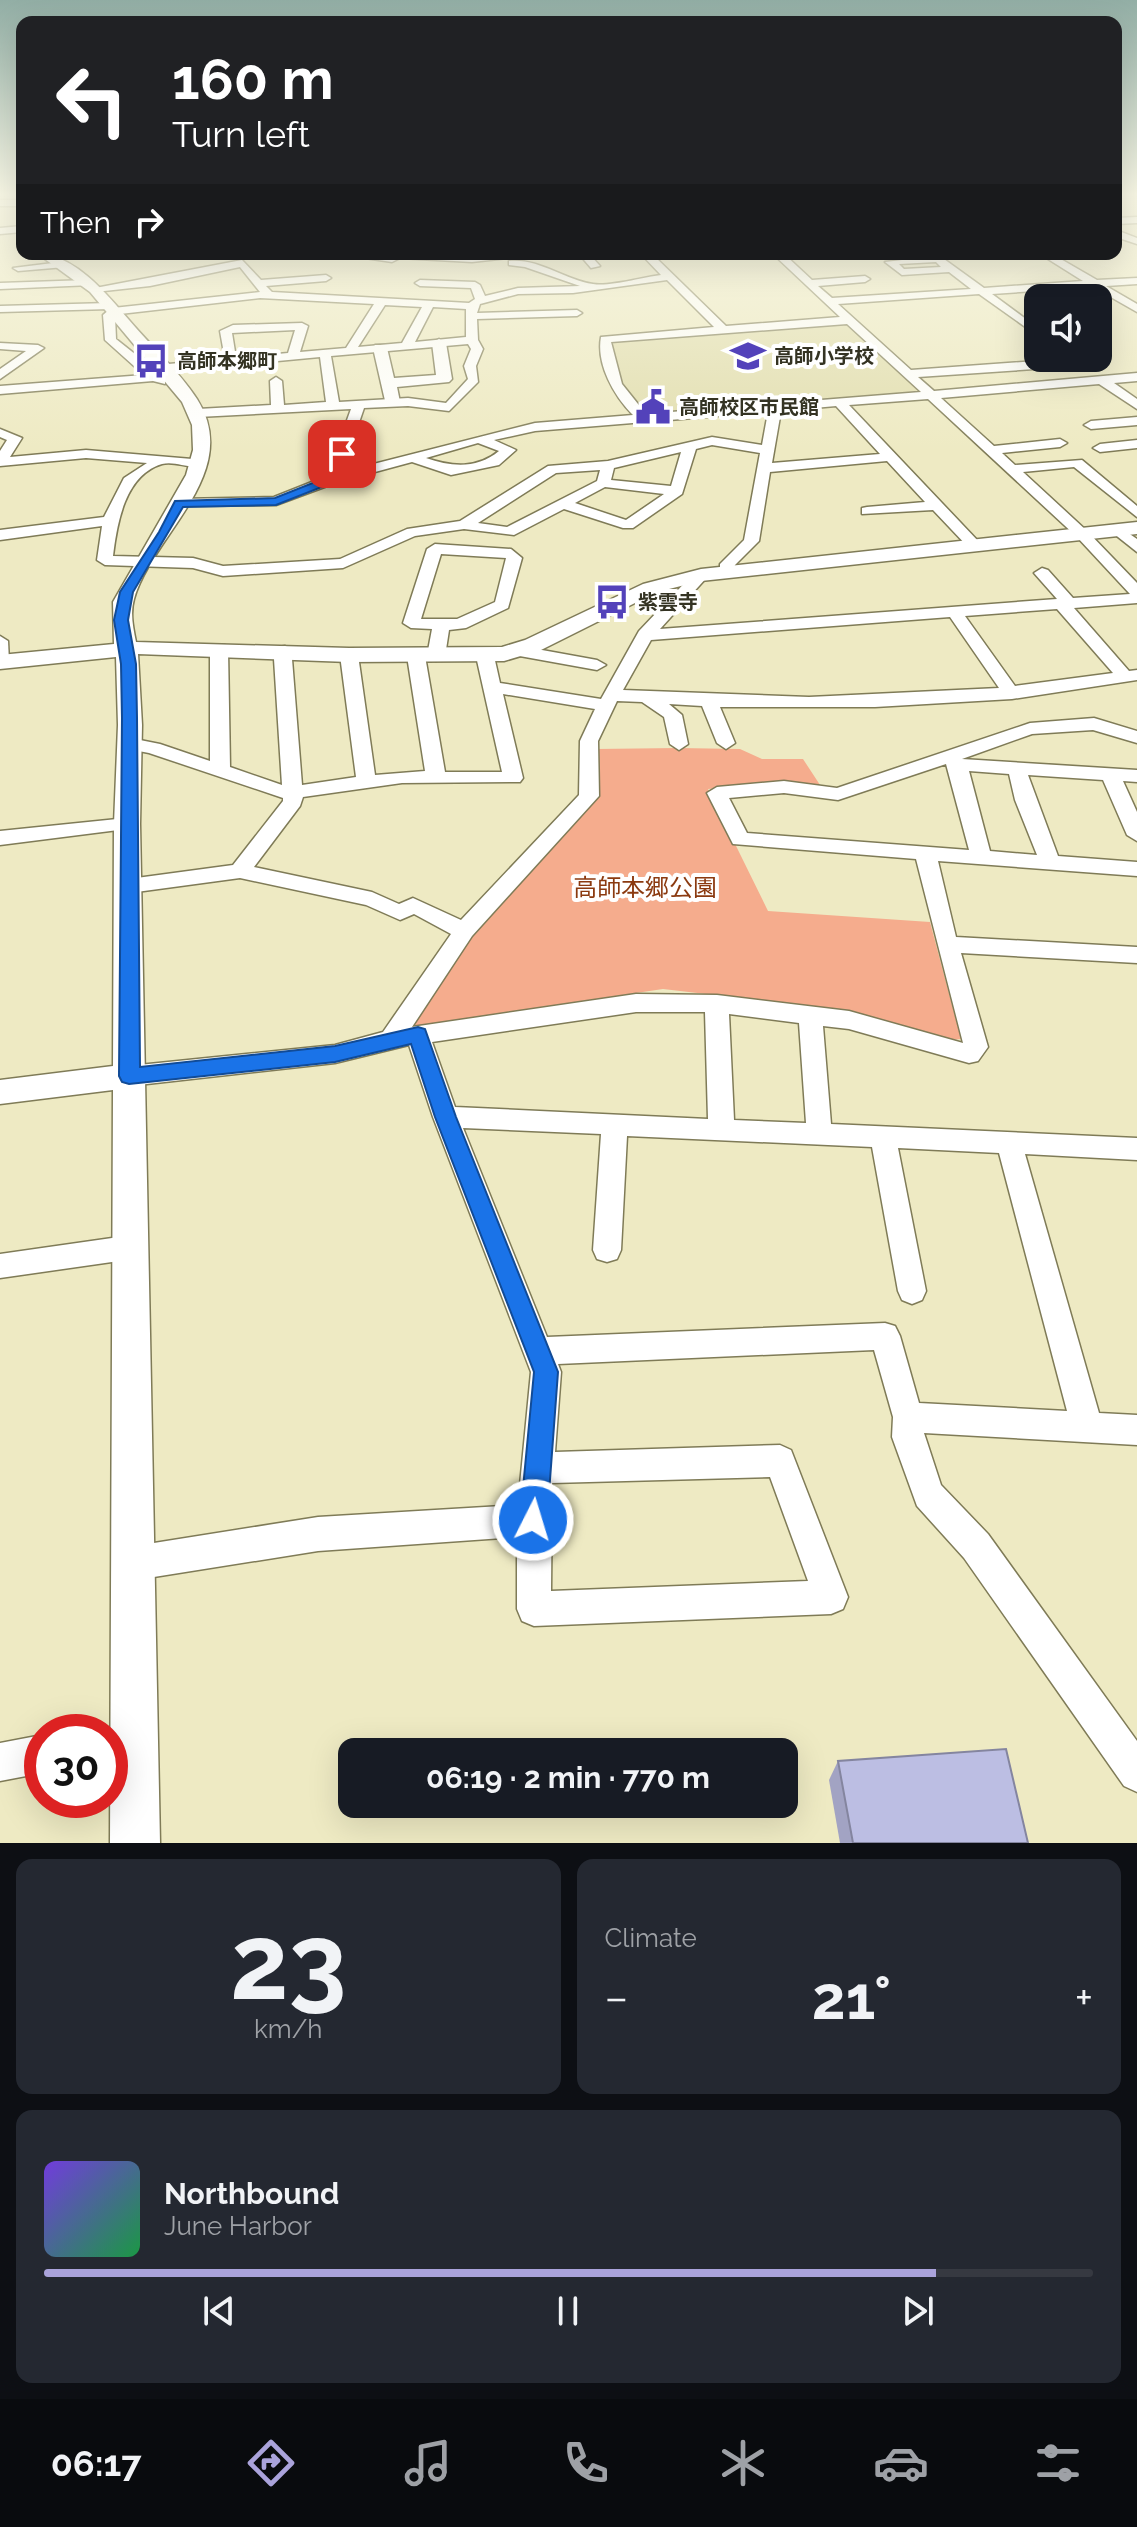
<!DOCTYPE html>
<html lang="en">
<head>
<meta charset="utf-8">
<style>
  body { margin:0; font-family:Raleway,"Noto Sans JP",sans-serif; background:#242831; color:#f1f3f6; height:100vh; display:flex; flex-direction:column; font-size:30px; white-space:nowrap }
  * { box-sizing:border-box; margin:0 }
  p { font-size:26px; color:#9ea1a6 }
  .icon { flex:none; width:44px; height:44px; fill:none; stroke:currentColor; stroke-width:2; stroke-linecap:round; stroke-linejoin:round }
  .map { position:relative; height:1843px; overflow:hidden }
  .side { display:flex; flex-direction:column; gap:16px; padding:16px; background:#0d0f14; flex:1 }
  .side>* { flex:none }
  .banner { position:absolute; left:16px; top:16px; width:1106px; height:244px; border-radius:16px; box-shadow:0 8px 32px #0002; background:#202124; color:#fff; overflow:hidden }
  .tools { position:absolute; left:1024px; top:284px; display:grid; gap:16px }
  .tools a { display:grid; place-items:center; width:88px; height:88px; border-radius:16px; background:#171b24; box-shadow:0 8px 32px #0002; font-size:40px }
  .speed { position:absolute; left:24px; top:1714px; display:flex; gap:16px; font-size:40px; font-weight:700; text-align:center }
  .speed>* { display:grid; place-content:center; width:104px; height:104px; border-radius:50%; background:#171b24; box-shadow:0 8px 32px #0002; line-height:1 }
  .speed .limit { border:12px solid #d22; background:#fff; color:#111 }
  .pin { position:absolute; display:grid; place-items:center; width:68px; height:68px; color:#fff; margin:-34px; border-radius:16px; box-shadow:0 4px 12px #0006 }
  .me { position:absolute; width:88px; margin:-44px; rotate:5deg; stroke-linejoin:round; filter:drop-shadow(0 0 6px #0008) }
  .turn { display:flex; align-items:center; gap:28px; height:168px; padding:0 24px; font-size:36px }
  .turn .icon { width:104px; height:104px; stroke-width:2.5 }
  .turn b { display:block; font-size:56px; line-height:68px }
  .then { display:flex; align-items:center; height:76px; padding:0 24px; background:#0003; gap:16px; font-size:30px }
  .big { font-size:60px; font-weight:700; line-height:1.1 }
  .side .widget { flex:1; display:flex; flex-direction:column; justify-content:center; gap:12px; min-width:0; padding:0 28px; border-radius:16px; background:#242831 }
  .side .dial { align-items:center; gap:0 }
  .dial b { font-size:104px; line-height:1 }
  .song { display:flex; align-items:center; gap:24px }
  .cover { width:96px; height:96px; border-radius:12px; background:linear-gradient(135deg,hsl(260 70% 55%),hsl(140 70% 35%)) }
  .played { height:8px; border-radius:4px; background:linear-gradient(90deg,#aaa3db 85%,#363941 85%) }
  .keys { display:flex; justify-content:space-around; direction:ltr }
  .heat { display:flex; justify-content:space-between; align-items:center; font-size:44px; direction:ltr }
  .side .tiles { flex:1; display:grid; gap:16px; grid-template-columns:1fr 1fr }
  .widget:last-child { grid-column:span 2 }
  .trip { position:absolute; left:338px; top:1738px; width:460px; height:80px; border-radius:16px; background:#171b24; box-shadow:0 8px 32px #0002; font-weight:700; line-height:80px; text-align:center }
  .tabs { display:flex; height:128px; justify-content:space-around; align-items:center; background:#090b0e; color:#9ea1a6 }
  .tabs .icon { width:56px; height:56px }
  .tabs .selected { color:#aaa3db }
  .tabs b { font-size:36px; color:#f1f3f6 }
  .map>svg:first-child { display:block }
  .built { fill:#e2deaf }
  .green { fill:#f5ac8d }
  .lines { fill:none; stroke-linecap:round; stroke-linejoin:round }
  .minor-casing { stroke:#7f7b57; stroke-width:3 }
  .tertiary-casing { stroke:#7f7b57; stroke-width:3 }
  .minor { fill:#fff; fill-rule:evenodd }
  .tertiary { fill:#fff; fill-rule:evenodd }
  .wall { fill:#a2a3c3 }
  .building { fill:#bcbee3; stroke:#84859f; stroke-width:2 }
  .route { fill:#1a73e8; stroke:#114b97; stroke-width:2 }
  .labels { text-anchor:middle; stroke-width:8; stroke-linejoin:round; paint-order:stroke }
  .far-poi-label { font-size:20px; font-weight:bold; fill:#343323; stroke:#fff; text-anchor:start }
  .park-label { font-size:24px; fill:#8b3a10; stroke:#fff }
</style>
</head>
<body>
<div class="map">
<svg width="1137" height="1843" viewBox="0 0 1137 1843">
  <rect width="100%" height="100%" fill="#eeeac3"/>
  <path class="built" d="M849,322L925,393L650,417L626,401L610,340Z"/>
  <path class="green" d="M678,748L740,749L762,759H803L822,788L785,783L708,789L768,911L930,922L961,1039L950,1040L792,1004L663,989L414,1026L411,1023L467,935L600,788L596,749Z"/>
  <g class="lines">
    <g class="minor-casing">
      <g id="minor">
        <rect x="0" y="200" width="22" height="6"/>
        <path d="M1137,217V223L1116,224V218Z"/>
        <path d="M22,226V232L0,234V228Z"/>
        <path d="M1116,230L1137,238V244L1116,237Z"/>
        <path d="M338,254H542L472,262L400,258L392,262Z"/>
        <path d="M579,254H589L600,266L591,268Z"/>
        <path d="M641,254H652L726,326L840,317L773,254H784L812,280L865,276L870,279L865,282L818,286L832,298L971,289L949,272L902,275L885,262L928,257L926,254H937L984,288L1083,281L1040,254H1052L1097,280L1137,278V284L1106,286L1137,304V312L1093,287L992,294L1038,328V336L979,294L838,304L911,370L1078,358L1084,362L1078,366L918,377L934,391L1137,373V381L1114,383L1137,399V409L1099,384L941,398L994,446L1060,439L1067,443L1060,447L1002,453L1015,465L1082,460L1137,506V517L1074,467L1023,472L1087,531L1137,583V603L1074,608L1129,671L1137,670V680L1012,699L875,707H720L735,743L726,749L717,743L702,706L669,704L682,715L688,744L679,750L670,744L664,717L642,702L617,701L598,741L599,796L472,936L412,1027L636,994L717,995L849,1011L963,1043L916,859L733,844L707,793L717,787L784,781L837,788L1030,723L1094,718L1137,731V743L1093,730L1032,734L962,759L1137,770V782L1123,781L1137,812V841L1127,835L1103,780L1028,775L1058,856L1137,862V876L938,861L956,937L1137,947V963L961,953L988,1047L978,1061L969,1063L849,1029L823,1026L831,1124L1137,1138V1160L1025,1154L1099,1413L1137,1415V1445L924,1433L941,1485L988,1534L1137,1741V1792L1124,1786L964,1558L917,1506L892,1437L893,1417L874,1350L558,1364L561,1372L555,1452L780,1445L791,1450L848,1597L843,1609L831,1614L534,1626L522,1621L517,1609V1537L318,1551L135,1580L123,1575L118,1563L123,1551L135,1546L318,1517L518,1505L531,1372L433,1117L409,1045L335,1063L129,1086L120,1083L117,1076L120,1069L129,1066L335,1045L383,1032L451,934L414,914L400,920L366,905L240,878L129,893L121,891L118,886L121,881L129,879L233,865L283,801V798L149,753L123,748L121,744L130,738L160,744L210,761V649L213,645H225L228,649L230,767L282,785L274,659L279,647L285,646L294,651L292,659L302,785L356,777L340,655L349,650L358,655L375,775L425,771L407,656L416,651L425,656L445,772H502L476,656L479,652L485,651L494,656L500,683L601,699L639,631L695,572L701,570L709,575L660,629L1057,599L1034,573L1042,568L1048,570L1073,598L1130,594L1077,537L928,399L849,405L979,542V548H969L933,510L862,514V508L867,507L925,502L887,461L770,472L759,541L735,565L732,574H720V564L744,540L760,453L712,445L696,449L682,494L633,528H623L564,509L514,535L464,529L415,536L343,568L223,576L193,568L105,565L97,560L102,526L0,540V530L104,517L124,478L147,463L86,458L0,466V451L7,440L0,437V429L22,438L10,457L86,450L204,460L206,463C193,472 177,460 162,464C125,475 117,523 113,556L193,558L223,566L340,559L407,529L460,521L548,466L608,461L712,437L762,445L768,412L535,431L494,440L516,450L499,465L451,475L412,462L338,482L276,505L174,506L172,503L179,499L274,497L327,476L351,409L198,417L192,413L198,409L271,405L270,381L276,377L282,381L284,405L326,402L320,357L161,372L157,371V365L225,359L220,331L233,325L302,323L308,326L300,352L346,348L374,304L260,298L120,314L115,317L116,339L165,378V384L153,381L0,394V386L144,375L105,340L103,315L110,309L0,312V306L109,303L113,304V308L260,292L240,267L150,286L95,292L90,289L242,260L261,280L326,275L331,278L326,281L266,286L272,292L469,303L475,299L471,288L420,286L415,283L420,280L475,282L480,285L485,296L518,288L580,286L525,267L509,265V261C539,258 565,280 593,284C610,287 643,277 661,275ZM936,262L941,267L904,269L899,264ZM667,280L714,327L601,337C596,364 614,396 633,415L535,423L342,472L364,408L408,406L449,411L478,382L476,366L483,349L478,340L477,319L577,316L582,313L577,310L477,313L480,304L518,294L573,293ZM385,305L422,307L402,343L358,347ZM433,307L466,309V337L415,342ZM847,324L921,392L646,414L622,384L611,342ZM295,330L288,353L236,358L232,333ZM468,344L471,349L464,366L468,379L446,403L408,398L339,402L331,356ZM836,406L880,454L772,463L781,411ZM478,443L499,451C477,469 452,467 426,458ZM681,452L671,486L611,480L614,468ZM600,470L597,481L507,527L478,523L556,473ZM605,487L664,494L626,520L575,503ZM1057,609L1113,673L1015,686L965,616ZM950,617L999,688L809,697L623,690L651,640ZM503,694L595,709L580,741L579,795L461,920L413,898L399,904L372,892L254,867L300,806L303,797L402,783L520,782L523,778ZM946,764L969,850L747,833L729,798L784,793L838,800ZM969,771L1009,774L1015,800L1037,855L990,851ZM636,1012H705L708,1119L455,1107L432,1042ZM729,1014L799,1023L806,1123L734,1120ZM463,1128L601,1134L593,1250L597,1259L607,1262L617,1259L621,1250L627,1136L872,1147L898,1291L902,1300L912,1304L922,1300L926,1291L898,1148L999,1153L1067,1411L919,1403L900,1336L895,1326L885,1323L547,1337ZM770,1477L808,1581L551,1591L552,1483Z"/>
        <path d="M61,262L66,265L65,267L18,271L13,268Z"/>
        <path d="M88,280L92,281V285L0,289V283Z"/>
        <path d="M0,343L38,345L44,348L0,379V369L26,351L0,349Z"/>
        <path d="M1137,417V425L1091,429L1084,425L1091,421Z"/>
        <path d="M1137,440V448L1100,452L1093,448L1100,444Z"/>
        <path d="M1118,526L1137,539V552L1113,533V527Z"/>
        <path d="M435,544L511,549L522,558L508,608L466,628L449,630L445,656L436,661L427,656L432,629L411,628L403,623L427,549ZM441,554L506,558L495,602L457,619H421Z"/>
        <path d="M0,636L8,641L9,662L0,667Z"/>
        <path d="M520,646L597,660L606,665L597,670L514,655L511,651L514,647Z"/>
        <path d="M127,818L137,824L134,828L0,845V831Z"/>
        <path d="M133,1235L143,1238L147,1247L143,1256L133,1259L0,1278V1254Z"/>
        <path d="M42,1735V1773L0,1781V1743Z"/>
      </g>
    </g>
    <g class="tertiary-casing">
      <g id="tertiary">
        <path d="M38,254C74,254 107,294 129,320C151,346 179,371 197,399C244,473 152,535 134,599C130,613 133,627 136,642L349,648L502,647L525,640L643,584L701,569L1137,522V534L701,581L657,592L541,650L504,661L349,662L138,654L142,725L140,824L160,1843H110L113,1090L0,1104V1080L113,1066L114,824L118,725L116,657L0,669V655L114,644L113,602L186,475L193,450L192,425L182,402L90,292Z"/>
        <path d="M439,339L446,343L452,379L449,382L397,387L400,402L398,405H386L373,348L375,345H385L387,348L394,378L436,375L432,343Z"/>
      </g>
    </g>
    <use href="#minor" class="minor"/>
    <use href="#tertiary" class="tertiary"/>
  </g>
  <path class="wall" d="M838,1761L1028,1843H840L829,1780Z"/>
  <path class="building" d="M1006,1749L1028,1843H853L838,1761Z"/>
  <linearGradient id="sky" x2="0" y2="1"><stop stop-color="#92aea5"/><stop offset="0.43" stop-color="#f7f6e4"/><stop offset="1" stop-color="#f7f6e4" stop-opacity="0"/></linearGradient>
  <rect width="1137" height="452" fill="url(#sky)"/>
  <path class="route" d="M338,451L347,454L337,481L276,505L183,507L133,592L128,620L136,664L137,718L140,1067L335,1046L418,1027L425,1029L456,1117L558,1372L547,1520L543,1529L533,1533L524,1529L520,1520L534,1372L435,1117L411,1044L335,1062L129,1084L122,1082L119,1076L122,718L121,664L114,620L120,592L159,532L175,501L275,498L328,477Z"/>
  <defs>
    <g id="school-bare" transform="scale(2.76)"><path d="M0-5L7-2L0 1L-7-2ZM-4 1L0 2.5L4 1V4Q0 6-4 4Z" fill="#5342ba" stroke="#fff" stroke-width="2.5" paint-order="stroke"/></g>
    <g id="bus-bare" transform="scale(2.76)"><path d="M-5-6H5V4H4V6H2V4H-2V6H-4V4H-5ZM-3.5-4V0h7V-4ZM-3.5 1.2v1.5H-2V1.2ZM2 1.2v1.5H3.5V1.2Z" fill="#5342ba" stroke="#fff" stroke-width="2.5" paint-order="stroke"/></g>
    <g id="civic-bare" transform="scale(2.76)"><path d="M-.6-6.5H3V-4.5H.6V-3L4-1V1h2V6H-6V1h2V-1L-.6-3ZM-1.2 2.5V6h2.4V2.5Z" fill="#5342ba" stroke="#fff" stroke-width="2.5" paint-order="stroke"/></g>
  </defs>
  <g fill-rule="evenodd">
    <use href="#school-bare" x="748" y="356"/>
    <use href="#bus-bare" x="151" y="361"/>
    <use href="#civic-bare" x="653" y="407"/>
    <use href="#bus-bare" x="612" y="602"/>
  </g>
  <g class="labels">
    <g class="far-poi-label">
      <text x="774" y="363">高師小学校</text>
      <text x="177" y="368">高師本郷町</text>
      <text x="679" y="414">高師校区市民館</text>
      <text x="638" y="609">紫雲寺</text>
    </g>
    <g class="park-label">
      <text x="645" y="896">高師本郷公園</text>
    </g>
  </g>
</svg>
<div class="tools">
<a><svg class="icon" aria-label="sound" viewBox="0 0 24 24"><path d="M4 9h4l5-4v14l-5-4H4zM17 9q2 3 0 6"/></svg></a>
</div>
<div class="speed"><div class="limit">30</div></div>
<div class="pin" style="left:342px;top:454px;background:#d93025"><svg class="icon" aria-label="arrive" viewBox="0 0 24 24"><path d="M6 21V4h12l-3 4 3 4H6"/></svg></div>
<svg class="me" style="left:533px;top:1520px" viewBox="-20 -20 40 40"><circle r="17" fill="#1a73e8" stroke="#fff" stroke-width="3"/><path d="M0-11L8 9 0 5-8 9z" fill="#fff"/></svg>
<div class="trip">06:19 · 2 min · 770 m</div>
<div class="banner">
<div class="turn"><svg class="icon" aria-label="left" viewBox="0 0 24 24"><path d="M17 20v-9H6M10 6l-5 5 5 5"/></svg><div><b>160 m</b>Turn left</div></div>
<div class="then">Then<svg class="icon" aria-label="right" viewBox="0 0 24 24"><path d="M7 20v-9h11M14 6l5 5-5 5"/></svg></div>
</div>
</div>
<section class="side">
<div class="tiles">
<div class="widget dial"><b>23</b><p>km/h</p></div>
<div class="widget"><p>Climate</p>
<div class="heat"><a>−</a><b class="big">21°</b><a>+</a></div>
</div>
<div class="widget">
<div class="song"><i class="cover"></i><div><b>Northbound</b><p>June Harbor</p></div></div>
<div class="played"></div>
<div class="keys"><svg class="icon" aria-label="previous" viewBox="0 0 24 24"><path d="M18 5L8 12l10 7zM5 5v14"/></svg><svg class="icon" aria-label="pause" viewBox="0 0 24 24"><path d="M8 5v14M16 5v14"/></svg><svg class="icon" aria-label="next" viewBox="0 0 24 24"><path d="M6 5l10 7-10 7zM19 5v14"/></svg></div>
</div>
</div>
</section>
<nav class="tabs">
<b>06:17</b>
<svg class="icon selected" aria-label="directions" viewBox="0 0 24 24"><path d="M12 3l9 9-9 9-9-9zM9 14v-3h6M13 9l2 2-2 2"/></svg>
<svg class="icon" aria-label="music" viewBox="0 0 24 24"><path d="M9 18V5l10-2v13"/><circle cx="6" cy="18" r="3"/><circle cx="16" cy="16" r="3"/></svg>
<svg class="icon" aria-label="phone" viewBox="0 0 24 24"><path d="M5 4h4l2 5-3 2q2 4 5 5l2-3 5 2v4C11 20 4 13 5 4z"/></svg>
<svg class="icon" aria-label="climate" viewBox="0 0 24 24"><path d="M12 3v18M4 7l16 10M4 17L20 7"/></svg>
<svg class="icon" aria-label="car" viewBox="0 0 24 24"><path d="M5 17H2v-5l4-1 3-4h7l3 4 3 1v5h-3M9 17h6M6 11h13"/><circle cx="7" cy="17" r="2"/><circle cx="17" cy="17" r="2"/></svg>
<svg class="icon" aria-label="filters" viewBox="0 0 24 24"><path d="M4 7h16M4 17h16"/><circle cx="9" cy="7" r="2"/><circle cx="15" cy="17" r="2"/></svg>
</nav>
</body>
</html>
